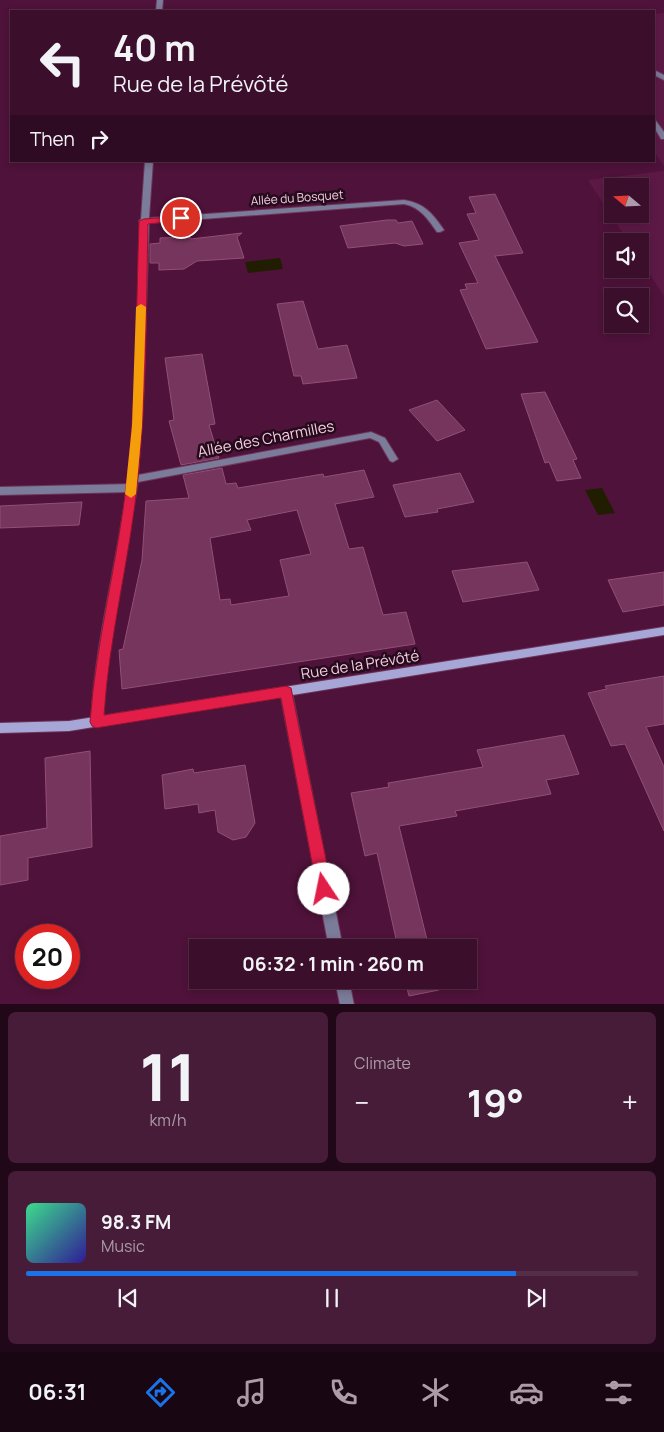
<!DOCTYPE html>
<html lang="en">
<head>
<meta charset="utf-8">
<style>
  body { margin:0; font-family:Manrope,sans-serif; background:#461c38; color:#f1f3f6; height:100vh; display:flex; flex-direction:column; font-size:19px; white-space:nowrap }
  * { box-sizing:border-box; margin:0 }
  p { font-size:16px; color:#ac9ca9 }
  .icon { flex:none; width:28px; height:28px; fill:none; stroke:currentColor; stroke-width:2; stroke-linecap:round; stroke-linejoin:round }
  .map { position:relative; height:1004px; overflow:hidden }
  .drawer { display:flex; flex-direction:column; gap:8px; padding:8px; background:#200818; flex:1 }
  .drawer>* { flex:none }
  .banner { position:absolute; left:10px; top:10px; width:645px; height:152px; border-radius:0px; box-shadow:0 2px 8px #0003,0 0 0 1px #542e48; background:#3b0e2c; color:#f1f3f6; overflow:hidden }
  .needle { width:32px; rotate:289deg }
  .controls { position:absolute; left:604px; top:178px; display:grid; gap:10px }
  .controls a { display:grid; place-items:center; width:45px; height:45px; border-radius:0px; background:#3b0e2c; box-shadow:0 2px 8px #0003,0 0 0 1px #542e48; font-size:25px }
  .speed { position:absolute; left:15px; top:924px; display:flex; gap:10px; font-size:25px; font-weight:700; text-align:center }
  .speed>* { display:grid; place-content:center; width:65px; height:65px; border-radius:50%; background:#3b0e2c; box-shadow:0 2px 8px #0003,0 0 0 1px #542e48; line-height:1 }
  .speed .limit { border:8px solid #d22; background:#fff; color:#111 }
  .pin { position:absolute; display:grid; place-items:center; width:42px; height:42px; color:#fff; margin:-21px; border:2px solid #fff; border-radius:50%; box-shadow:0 1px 5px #0007 }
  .me { position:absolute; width:55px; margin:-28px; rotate:349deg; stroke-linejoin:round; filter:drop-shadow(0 0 4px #0008) }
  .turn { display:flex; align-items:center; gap:18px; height:105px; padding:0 20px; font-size:22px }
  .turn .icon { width:65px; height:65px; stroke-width:2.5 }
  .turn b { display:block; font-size:35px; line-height:42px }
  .then { display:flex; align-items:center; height:48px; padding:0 20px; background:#0003; gap:10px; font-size:19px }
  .big { font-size:38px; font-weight:700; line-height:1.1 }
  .drawer .tile { flex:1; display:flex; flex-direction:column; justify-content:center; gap:8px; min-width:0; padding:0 18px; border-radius:8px; background:#461c38 }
  .drawer .dial { align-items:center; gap:0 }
  .dial b { font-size:65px; line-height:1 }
  .song { display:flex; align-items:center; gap:15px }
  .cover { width:60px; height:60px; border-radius:8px; background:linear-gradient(135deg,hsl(150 70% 55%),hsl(250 70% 35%)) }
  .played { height:5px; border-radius:2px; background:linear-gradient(90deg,#1a73e8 80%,#542e48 80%) }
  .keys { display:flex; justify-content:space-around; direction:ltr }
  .heat { display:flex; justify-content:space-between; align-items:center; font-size:28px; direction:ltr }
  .drawer .tiles { flex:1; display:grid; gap:8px; grid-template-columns:1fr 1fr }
  .tile:last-child { grid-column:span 2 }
  .trip { position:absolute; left:189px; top:939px; width:288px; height:50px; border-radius:0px; background:#3b0e2c; box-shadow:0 2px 8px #0003,0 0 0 1px #542e48; font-weight:700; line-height:50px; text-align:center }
  .menu { display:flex; height:80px; justify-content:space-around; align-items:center; background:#180612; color:#ac9ca9 }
  .menu .icon { width:35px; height:35px }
  .menu .current { color:#1a73e8 }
  .menu b { font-size:22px; color:#f1f3f6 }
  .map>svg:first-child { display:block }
  .built { fill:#5d1946; fill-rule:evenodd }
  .water { fill:#201d00 }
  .building { fill:#75355c; stroke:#924f77; fill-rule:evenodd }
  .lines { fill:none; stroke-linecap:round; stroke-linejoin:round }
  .lane-casing { stroke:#6d3458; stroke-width:2 }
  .street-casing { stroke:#6d3458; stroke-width:2 }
  .secondary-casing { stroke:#6d3458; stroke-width:2 }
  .lane { fill:#7b7b9a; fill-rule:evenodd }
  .street { fill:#7b7b9a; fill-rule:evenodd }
  .secondary { fill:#a6a6d7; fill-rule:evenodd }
  .route { fill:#e11d48; stroke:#92132f }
  .slow { fill:#f59e0b }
  .labels { text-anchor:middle; stroke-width:5; stroke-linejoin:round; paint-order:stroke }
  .far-street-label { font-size:12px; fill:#f4cde3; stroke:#260b1c }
  .street-label { font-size:15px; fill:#f4cde3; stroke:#260b1c }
</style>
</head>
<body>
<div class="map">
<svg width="664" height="1005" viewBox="0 0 664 1005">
  <rect width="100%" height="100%" fill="#4f123a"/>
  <g class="built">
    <path d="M664,13V166L654,152V14Z"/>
    <path d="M664,171V296L640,259V241H628L588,180ZM612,186H640V214H612Z"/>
  </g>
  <g class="water">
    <path d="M280,258L283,269L248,273L245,262Z"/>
    <path d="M602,488L615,513L598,515L585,490Z"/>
  </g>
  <g class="building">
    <path d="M495,194L523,253L495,256L538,342L486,349L460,290L467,289L465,284L478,283L459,243L479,240L467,214L476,213L469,197Z"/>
    <path d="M387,220H396L398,223L412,221L423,244L404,246L395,243L348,248L340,226Z"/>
    <path d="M242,233L237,237L244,258L197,261L184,269L159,270V263H150V244L160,243V238L190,237L191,239Z"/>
    <path d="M303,301L318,349L347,345L357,378L303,384L301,376H294L277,304Z"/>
    <path d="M202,354L215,424L209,425L219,458L181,465L169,421L174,420L165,358Z"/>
    <path d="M545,392L577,459L573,460L581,478L557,481L549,462L545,463L521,394Z"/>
    <path d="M437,400L465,430L437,441L409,410Z"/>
    <path d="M222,468L226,484L236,483L238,488L323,474L324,477L364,470L374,497L335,504L349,549L363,547L383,615L406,612L415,644L122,689L119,650L123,649L142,560L146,501L189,498L183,475ZM297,510L311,554L280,560L289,596L231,605L230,599L220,600L210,538L251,530L247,520Z"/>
    <path d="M460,473L474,502L437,509L438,512L405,517L393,485Z"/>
    <path d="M82,502L79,525L0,528V506Z"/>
    <path d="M527,562L539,590L463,602L452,571Z"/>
    <path d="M664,572V605L623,612L608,580Z"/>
    <path d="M664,676V724L646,727L664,767V831L625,744L611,746L588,693L607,689L605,686Z"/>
    <path d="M564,735L579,774L546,780L551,794L455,811L457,816L399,826L429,948H398L377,853L365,856L351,793L389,787L388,783L483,767L477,750Z"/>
    <path d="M90,751L92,847L28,858V880L0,885V836L47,828L45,758Z"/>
    <path d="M245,765L255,823L246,837L233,840L218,832L215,810L199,813L198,804L165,809L162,775L193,769L194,773Z"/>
    <path d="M405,980H437L439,990L409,996Z"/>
  </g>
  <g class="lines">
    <g class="lane-casing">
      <g id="lane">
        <path d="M654,70L664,75V80L654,75Z"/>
        <path d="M654,120L656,121L664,132V139H661L654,127Z"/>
        <path d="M131,484L136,488L131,492L0,495V487Z"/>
        <path d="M286,687L290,689L292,692L343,948H329L280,692L282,689Z"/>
        <path d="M335,980H349L354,1005H340Z"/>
      </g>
    </g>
    <g class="street-casing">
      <g id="street">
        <path d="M157,0H163L162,11H156Z"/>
        <path d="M145,161H153L149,218L404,200C424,203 433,214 444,230L440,232H437C428,219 420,207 404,204L149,223L143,399L138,475L371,432L385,438L398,459L393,462L390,461L379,442L370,438L138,482L107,661L103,722L101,725L97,727L93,725L91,722C95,640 118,561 128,479C138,394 136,308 141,223L139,221L141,219Z"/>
      </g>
    </g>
    <g class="secondary-casing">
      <path id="secondary" d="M664,627V635L69,731L0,733V723L69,721Z"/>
    </g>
    <use href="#lane" class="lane"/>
    <use href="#street" class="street"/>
    <use href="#secondary" class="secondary"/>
  </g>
  <path class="route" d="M181,216L185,218L184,220L148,224C146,308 147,394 138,478C130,558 109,636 104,715L286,686L291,688L332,889L330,894L324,896L319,894L317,889L281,698L96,728L92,726L90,722C96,640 118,561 127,479C137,394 136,307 139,221L144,219Z"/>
  <path class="slow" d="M141,304L146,307L142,426L136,494L131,498L125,494L132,426L136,307Z"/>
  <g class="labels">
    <g class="far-street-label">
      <text transform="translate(297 198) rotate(-4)" y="4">Allée du Bosquet</text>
    </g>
    <g class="street-label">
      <text transform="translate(266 439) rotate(-11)" y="5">Allée des Charmilles</text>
      <text transform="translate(360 665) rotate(-9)" y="5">Rue de la Prévôté</text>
    </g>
  </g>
</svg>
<div class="controls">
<a><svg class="needle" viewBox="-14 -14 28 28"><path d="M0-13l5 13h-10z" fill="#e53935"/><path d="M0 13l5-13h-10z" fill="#ac9ca9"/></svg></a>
<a><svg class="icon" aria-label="sound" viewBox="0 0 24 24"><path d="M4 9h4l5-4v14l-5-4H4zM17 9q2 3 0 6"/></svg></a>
<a><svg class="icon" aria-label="search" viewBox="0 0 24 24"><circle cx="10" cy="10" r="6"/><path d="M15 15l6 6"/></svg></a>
</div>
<div class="speed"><div class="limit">20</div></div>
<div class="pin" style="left:181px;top:218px;background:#d93025"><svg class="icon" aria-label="arrive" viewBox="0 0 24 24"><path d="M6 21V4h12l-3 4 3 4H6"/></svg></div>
<svg class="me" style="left:324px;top:889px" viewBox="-20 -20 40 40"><circle r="19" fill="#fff"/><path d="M0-13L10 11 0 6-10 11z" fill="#e11d48"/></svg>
<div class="trip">06:32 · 1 min · 260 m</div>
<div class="banner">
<div class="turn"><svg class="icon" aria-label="left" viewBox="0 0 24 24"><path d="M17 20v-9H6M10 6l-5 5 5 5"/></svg><div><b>40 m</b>Rue de la Prévôté</div></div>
<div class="then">Then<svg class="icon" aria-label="right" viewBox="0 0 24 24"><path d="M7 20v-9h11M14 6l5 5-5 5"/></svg></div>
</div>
</div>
<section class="drawer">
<div class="tiles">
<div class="tile dial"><b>11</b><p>km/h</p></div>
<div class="tile"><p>Climate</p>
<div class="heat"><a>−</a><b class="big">19°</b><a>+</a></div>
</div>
<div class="tile">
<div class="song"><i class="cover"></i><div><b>98.3 FM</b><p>Music</p></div></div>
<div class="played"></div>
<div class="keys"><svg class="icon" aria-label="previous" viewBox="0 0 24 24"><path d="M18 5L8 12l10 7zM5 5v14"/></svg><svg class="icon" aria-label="pause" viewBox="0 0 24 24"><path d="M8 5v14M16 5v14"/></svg><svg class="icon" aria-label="next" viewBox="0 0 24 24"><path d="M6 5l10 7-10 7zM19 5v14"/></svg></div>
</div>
</div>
</section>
<nav class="menu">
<b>06:31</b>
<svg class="icon current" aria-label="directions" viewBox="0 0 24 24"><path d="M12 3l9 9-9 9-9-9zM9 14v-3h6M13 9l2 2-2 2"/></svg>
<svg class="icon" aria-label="music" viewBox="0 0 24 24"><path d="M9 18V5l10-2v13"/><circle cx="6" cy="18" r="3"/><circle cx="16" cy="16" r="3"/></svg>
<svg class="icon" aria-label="phone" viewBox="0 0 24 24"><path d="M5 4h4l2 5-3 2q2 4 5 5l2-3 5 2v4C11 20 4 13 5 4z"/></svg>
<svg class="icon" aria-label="climate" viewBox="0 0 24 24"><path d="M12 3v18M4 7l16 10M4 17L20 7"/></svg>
<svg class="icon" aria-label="car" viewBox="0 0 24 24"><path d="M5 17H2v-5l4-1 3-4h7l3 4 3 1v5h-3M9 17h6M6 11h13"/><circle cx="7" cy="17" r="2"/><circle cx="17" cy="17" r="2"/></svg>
<svg class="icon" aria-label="filters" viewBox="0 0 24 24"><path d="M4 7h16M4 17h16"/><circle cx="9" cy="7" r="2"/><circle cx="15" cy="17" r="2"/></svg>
</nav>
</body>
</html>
